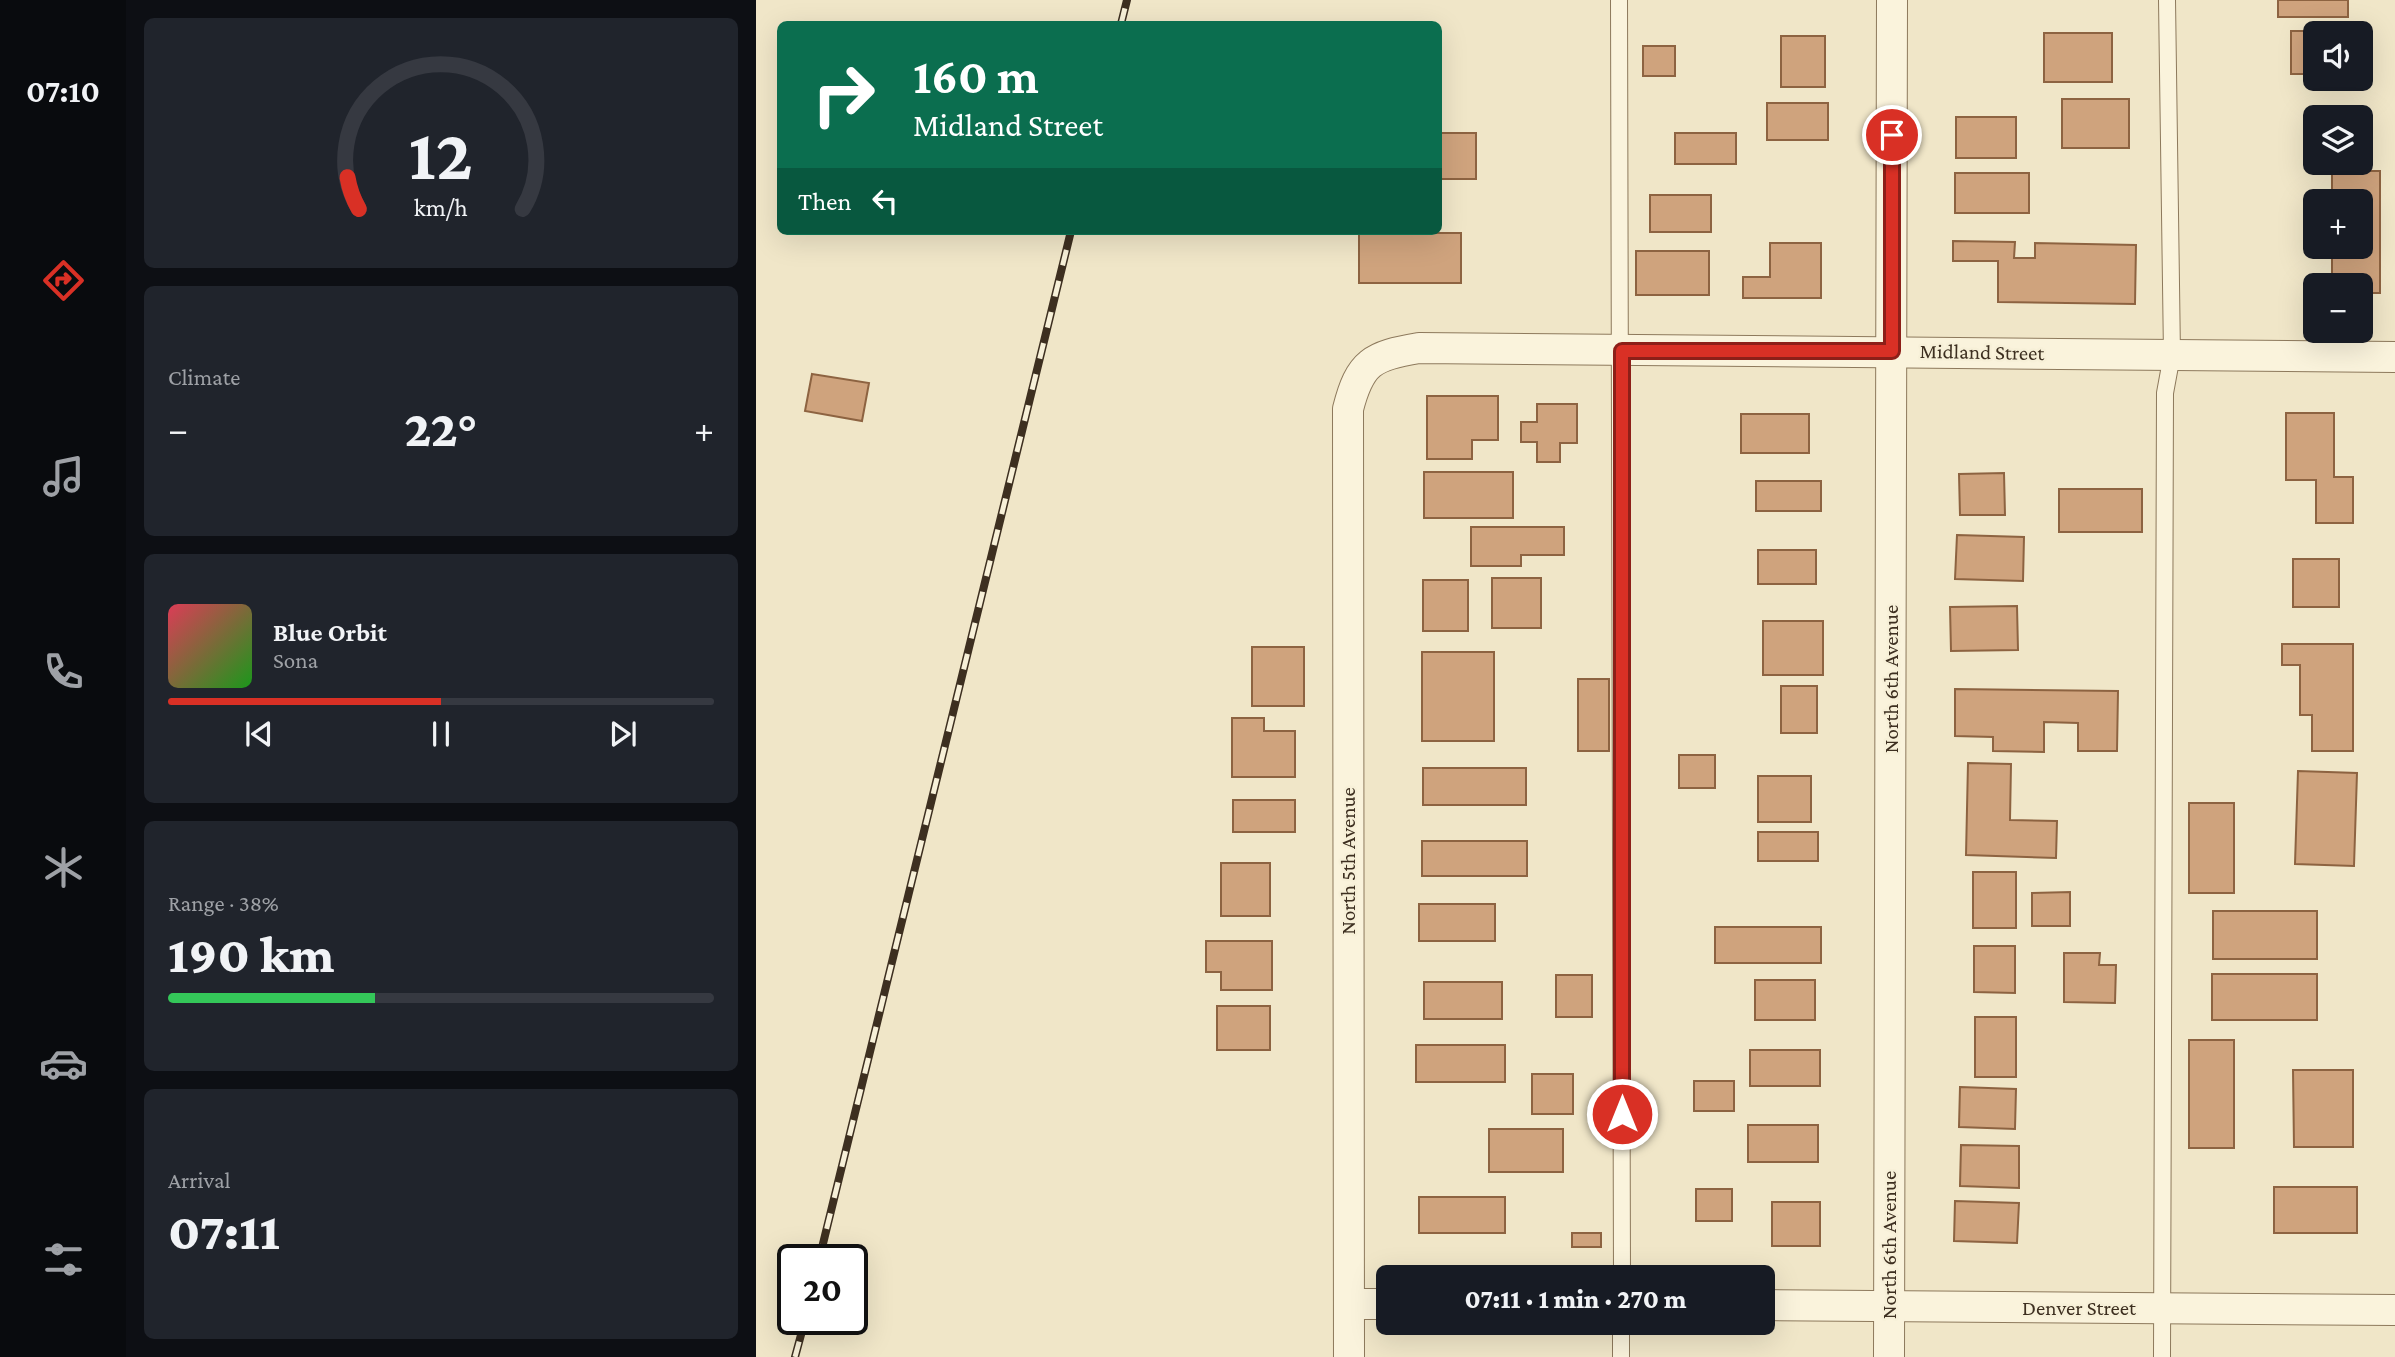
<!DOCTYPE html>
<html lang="en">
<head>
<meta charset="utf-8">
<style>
  body { margin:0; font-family:"Crimson Pro",serif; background:#20242c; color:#f1f3f6; height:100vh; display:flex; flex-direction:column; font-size:26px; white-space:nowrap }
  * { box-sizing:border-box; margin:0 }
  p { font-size:23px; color:#9ea1a6 }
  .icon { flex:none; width:38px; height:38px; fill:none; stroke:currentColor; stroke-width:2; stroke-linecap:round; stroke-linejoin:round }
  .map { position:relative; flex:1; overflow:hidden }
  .drawer { display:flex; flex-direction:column; gap:18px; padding:18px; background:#0d0f14; width:630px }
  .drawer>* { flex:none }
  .hud { position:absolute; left:21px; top:21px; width:665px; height:214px; border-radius:10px; box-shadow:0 7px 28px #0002; background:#0b6e4f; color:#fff; overflow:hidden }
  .controls { position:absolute; left:1547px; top:21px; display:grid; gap:14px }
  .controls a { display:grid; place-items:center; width:70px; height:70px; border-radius:10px; background:#171b24; box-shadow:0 7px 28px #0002; font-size:35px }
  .speed { position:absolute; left:21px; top:1244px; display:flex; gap:14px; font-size:35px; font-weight:700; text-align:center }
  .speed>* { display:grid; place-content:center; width:91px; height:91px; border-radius:50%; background:#171b24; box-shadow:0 7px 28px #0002; line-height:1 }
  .speed .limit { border:4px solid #111; border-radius:10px; background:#fff; color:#111 }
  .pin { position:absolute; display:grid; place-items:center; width:60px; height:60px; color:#fff; margin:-30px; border:4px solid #fff; border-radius:50%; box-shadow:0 2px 7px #0007 }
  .me { position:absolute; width:77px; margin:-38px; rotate:0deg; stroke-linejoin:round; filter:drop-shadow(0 0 5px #0008) }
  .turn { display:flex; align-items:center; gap:24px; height:147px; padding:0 21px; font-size:32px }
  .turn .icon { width:91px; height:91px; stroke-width:2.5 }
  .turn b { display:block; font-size:49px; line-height:60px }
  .then { display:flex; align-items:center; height:66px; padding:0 21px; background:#0003; gap:14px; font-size:26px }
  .big { font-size:52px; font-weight:800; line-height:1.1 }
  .drawer .widget { flex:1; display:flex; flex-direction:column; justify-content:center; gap:10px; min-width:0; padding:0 24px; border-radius:10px; background:#20242c }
  .drawer .dial { align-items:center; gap:0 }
  .dial svg { height:182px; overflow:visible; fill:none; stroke:#363941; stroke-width:7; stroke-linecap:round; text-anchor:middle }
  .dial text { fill:#f1f3f6; stroke:none }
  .song { display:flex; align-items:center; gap:21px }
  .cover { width:84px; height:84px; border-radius:10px; background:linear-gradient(135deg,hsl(350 70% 55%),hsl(120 70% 35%)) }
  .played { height:7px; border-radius:4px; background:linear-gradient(90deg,#d93025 50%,#363941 50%) }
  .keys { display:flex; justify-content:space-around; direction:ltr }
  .heat { display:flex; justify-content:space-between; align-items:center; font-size:38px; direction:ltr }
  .charge { height:10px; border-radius:5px; background:linear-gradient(90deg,#34c759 38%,#363941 0) }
  .trip { position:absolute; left:620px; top:1265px; width:399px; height:70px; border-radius:10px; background:#171b24; box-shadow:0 7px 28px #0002; font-weight:800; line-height:70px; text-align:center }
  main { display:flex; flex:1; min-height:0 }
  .menu { display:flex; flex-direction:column; width:126px; justify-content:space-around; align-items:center; background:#090b0e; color:#9ea1a6 }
  .menu .icon { width:49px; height:49px }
  .menu .current { color:#d93025 }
  .menu b { font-size:32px; color:#f1f3f6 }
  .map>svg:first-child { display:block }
  .building { fill:#cfa37d; stroke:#8d6341; stroke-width:2 }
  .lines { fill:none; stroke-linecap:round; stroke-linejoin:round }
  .service-casing { stroke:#8d795c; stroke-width:18 }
  .minor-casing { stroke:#8d795c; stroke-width:32 }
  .service { stroke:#faf3dc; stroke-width:16 }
  .minor { stroke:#faf3dc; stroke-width:30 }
  .rail-casing { stroke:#3d2f20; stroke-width:8 }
  .rail { stroke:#f7f0d8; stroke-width:5; stroke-dasharray:16; stroke-linecap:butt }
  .route-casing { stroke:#8d1f18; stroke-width:18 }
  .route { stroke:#d93025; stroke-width:12 }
  .labels { text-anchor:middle; stroke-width:5; stroke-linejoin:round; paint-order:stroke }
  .street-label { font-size:21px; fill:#3d2f20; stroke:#f7f0d8 }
</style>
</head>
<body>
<main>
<nav class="menu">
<b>07:10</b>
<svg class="icon current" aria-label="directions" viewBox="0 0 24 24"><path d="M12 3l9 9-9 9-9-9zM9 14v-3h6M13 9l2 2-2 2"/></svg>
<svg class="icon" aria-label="music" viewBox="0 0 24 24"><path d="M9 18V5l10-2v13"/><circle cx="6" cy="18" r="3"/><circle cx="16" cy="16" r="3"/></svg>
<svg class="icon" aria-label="phone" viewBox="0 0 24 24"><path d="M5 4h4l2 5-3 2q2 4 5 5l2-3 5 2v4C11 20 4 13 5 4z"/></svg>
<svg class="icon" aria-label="climate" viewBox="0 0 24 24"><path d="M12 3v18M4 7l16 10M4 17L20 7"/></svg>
<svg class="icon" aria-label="car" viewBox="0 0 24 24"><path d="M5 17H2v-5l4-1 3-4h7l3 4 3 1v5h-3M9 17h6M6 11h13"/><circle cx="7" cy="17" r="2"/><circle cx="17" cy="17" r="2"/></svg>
<svg class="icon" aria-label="filters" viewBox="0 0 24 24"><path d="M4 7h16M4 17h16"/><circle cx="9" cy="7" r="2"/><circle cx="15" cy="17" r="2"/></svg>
</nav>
<section class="drawer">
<div class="widget dial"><svg viewBox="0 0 100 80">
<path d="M14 69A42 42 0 1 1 86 69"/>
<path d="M14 69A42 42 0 0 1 9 55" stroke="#d93025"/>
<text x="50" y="56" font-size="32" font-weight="700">12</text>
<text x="50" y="72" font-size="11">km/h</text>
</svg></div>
<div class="widget"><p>Climate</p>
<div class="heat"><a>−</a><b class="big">22°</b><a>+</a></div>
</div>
<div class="widget">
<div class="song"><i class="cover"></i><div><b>Blue Orbit</b><p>Sona</p></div></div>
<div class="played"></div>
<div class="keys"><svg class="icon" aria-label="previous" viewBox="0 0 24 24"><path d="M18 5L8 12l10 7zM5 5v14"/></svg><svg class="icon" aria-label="pause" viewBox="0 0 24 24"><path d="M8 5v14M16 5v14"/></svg><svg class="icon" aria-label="next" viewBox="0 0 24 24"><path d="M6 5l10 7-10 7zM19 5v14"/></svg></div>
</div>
<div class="widget"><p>Range · 38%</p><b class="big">190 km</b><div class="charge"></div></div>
<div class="widget"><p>Arrival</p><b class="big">07:11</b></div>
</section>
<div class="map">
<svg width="1639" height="1357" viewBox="0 0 1639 1357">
  <rect width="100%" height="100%" fill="#f0e6c8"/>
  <g class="building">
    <rect x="1522" y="0" width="70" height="17"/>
    <path d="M1535,31H1591V33H1559V74H1535Z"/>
    <rect x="1288" y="33" width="68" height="49"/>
    <rect x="1025" y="36" width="44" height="51"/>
    <rect x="887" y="46" width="32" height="30"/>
    <rect x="1306" y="99" width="67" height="49"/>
    <rect x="1011" y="103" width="61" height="37"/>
    <rect x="1200" y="117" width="60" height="41"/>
    <rect x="682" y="133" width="38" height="46"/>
    <rect x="919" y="133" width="61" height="31"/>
    <path d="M1576,171H1624V293H1605V285H1576V247H1605V201H1576Z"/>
    <rect x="1199" y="173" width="74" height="40"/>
    <rect x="894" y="195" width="61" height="37"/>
    <rect x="603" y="233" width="102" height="50"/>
    <path d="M1197,241L1259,242L1258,258H1279V243L1380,245L1379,304L1242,302V261H1197Z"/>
    <path d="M1014,243H1065V298H987V277H1014Z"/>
    <rect x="880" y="251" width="73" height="44"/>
    <path d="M56,374L113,383L106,421L49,411Z"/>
    <path d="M671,396H742V440H716V459H671Z"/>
    <path d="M781,404H821V443H804V462H781V442H765V422H781Z"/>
    <path d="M1530,413H1578V477H1597V523H1560V480H1530Z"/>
    <rect x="985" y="414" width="68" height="39"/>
    <rect x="668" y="472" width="89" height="46"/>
    <path d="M1248,473L1249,515H1204L1203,474Z"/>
    <rect x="1000" y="481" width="65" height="30"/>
    <rect x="1303" y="489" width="83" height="43"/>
    <path d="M715,527H808V555H765V566H715Z"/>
    <path d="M1201,535L1268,537L1267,581L1199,579Z"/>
    <rect x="1002" y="550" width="58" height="34"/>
    <rect x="1537" y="559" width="46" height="48"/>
    <rect x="736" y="578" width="49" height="50"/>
    <rect x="667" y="580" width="45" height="51"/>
    <path d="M1261,606L1262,650L1195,651L1194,607Z"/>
    <rect x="1007" y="621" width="60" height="54"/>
    <path d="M1526,644H1597V751H1556V715H1544V665H1526Z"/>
    <rect x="496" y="647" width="52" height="59"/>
    <rect x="666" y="652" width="72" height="89"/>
    <rect x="822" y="679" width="31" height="72"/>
    <rect x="1025" y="686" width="36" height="47"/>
    <path d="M1199,689L1362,691L1361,751H1322V723L1288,722V752L1237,751V737L1199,736Z"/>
    <path d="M476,718H508V731H539V777H476Z"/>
    <rect x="923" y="755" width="36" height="33"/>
    <path d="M1212,763L1255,764L1254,820L1301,821L1300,858L1210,855Z"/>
    <rect x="667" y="768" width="103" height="37"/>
    <path d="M1542,771L1601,773L1598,866L1539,864Z"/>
    <rect x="1002" y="776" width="53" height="46"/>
    <rect x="477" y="800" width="62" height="32"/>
    <rect x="1433" y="803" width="45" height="90"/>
    <rect x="1002" y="832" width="60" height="29"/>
    <rect x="666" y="841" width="105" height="35"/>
    <rect x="465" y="863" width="49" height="53"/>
    <rect x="1217" y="872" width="43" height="56"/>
    <path d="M1314,892V926H1276V893Z"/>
    <rect x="663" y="904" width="76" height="37"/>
    <rect x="1457" y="911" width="104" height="48"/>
    <rect x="959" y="927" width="106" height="36"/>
    <path d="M450,941H516V990H465V972H450Z"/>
    <path d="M1218,946H1259V993L1218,992Z"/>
    <path d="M1308,953H1344L1343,965H1360L1359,1003L1308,1002Z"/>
    <rect x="1456" y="974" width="105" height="46"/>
    <rect x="800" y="975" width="36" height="42"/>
    <rect x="999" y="980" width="60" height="40"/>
    <rect x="668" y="982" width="78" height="37"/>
    <rect x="461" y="1006" width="53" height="44"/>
    <rect x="1219" y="1017" width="41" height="60"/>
    <rect x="1433" y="1040" width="45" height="108"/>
    <rect x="660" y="1045" width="89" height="37"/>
    <rect x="994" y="1050" width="70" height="36"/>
    <path d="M1537,1070H1597V1147H1538Z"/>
    <rect x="776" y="1074" width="41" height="40"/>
    <rect x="938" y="1081" width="40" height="30"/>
    <path d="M1204,1087L1260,1089L1259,1129L1203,1127Z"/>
    <rect x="992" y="1125" width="70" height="37"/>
    <rect x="733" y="1129" width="74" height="43"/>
    <path d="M1205,1145L1263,1146V1188L1204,1186Z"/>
    <rect x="1518" y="1187" width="83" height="46"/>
    <rect x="940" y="1189" width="36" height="32"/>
    <rect x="663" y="1197" width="86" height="36"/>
    <path d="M1199,1201L1263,1203L1261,1243L1198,1241Z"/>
    <rect x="1016" y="1202" width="48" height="44"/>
    <rect x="816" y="1233" width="29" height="14"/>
  </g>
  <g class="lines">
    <g class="service-casing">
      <g id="service">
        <path d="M863,0L866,1278"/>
        <path d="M865,1357V1323"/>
        <path d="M1406,1357L1409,393L1416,355L1411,0"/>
      </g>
    </g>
    <g class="minor-casing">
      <g id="minor">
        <path d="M593,1304H632"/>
        <path d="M1006,1305L1639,1310"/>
        <path d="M593,1357L592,409C604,362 616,356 663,348L1639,357"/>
        <path d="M1133,1357L1136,0"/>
      </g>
    </g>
    <use href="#service" class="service"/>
    <use href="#minor" class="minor"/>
    <g class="rail-casing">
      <g id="rail">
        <path d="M365,24L371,0"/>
        <path d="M63,1260L315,231"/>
        <path d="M39,1357L49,1320"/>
      </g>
    </g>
    <use href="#rail" class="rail"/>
  </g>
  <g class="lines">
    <g class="route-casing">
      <path id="route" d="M866,1114V351H1136V135"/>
    </g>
    <use href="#route" class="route"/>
  </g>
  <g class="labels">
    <g class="street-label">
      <text transform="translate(1226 352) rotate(1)" y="7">Midland Street</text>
      <text transform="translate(1135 679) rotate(-90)" y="7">North 6th Avenue</text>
      <text transform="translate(592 861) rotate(-90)" y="7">North 5th Avenue</text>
      <text transform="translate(1133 1245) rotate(-90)" y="7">North 6th Avenue</text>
      <text x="1323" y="1315">Denver Street</text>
    </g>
  </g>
</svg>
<div class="controls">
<a><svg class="icon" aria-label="sound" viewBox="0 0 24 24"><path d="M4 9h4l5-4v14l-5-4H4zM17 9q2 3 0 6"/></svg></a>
<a><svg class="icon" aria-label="layers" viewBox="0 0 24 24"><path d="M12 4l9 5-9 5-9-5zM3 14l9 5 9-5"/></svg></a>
<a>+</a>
<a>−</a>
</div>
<div class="speed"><div class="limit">20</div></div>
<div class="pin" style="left:1136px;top:135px;background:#d93025"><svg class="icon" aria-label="arrive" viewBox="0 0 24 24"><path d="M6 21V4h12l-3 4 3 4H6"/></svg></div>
<svg class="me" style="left:866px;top:1114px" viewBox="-20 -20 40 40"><circle r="17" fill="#d93025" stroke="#fff" stroke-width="3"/><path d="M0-11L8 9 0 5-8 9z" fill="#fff"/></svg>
<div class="trip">07:11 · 1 min · 270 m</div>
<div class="hud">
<div class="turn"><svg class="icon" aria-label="right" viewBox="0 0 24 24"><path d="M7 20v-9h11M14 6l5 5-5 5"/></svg><div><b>160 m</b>Midland Street</div></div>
<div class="then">Then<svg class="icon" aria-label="left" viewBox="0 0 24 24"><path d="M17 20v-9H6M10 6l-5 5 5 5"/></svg></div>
</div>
</div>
</main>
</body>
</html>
